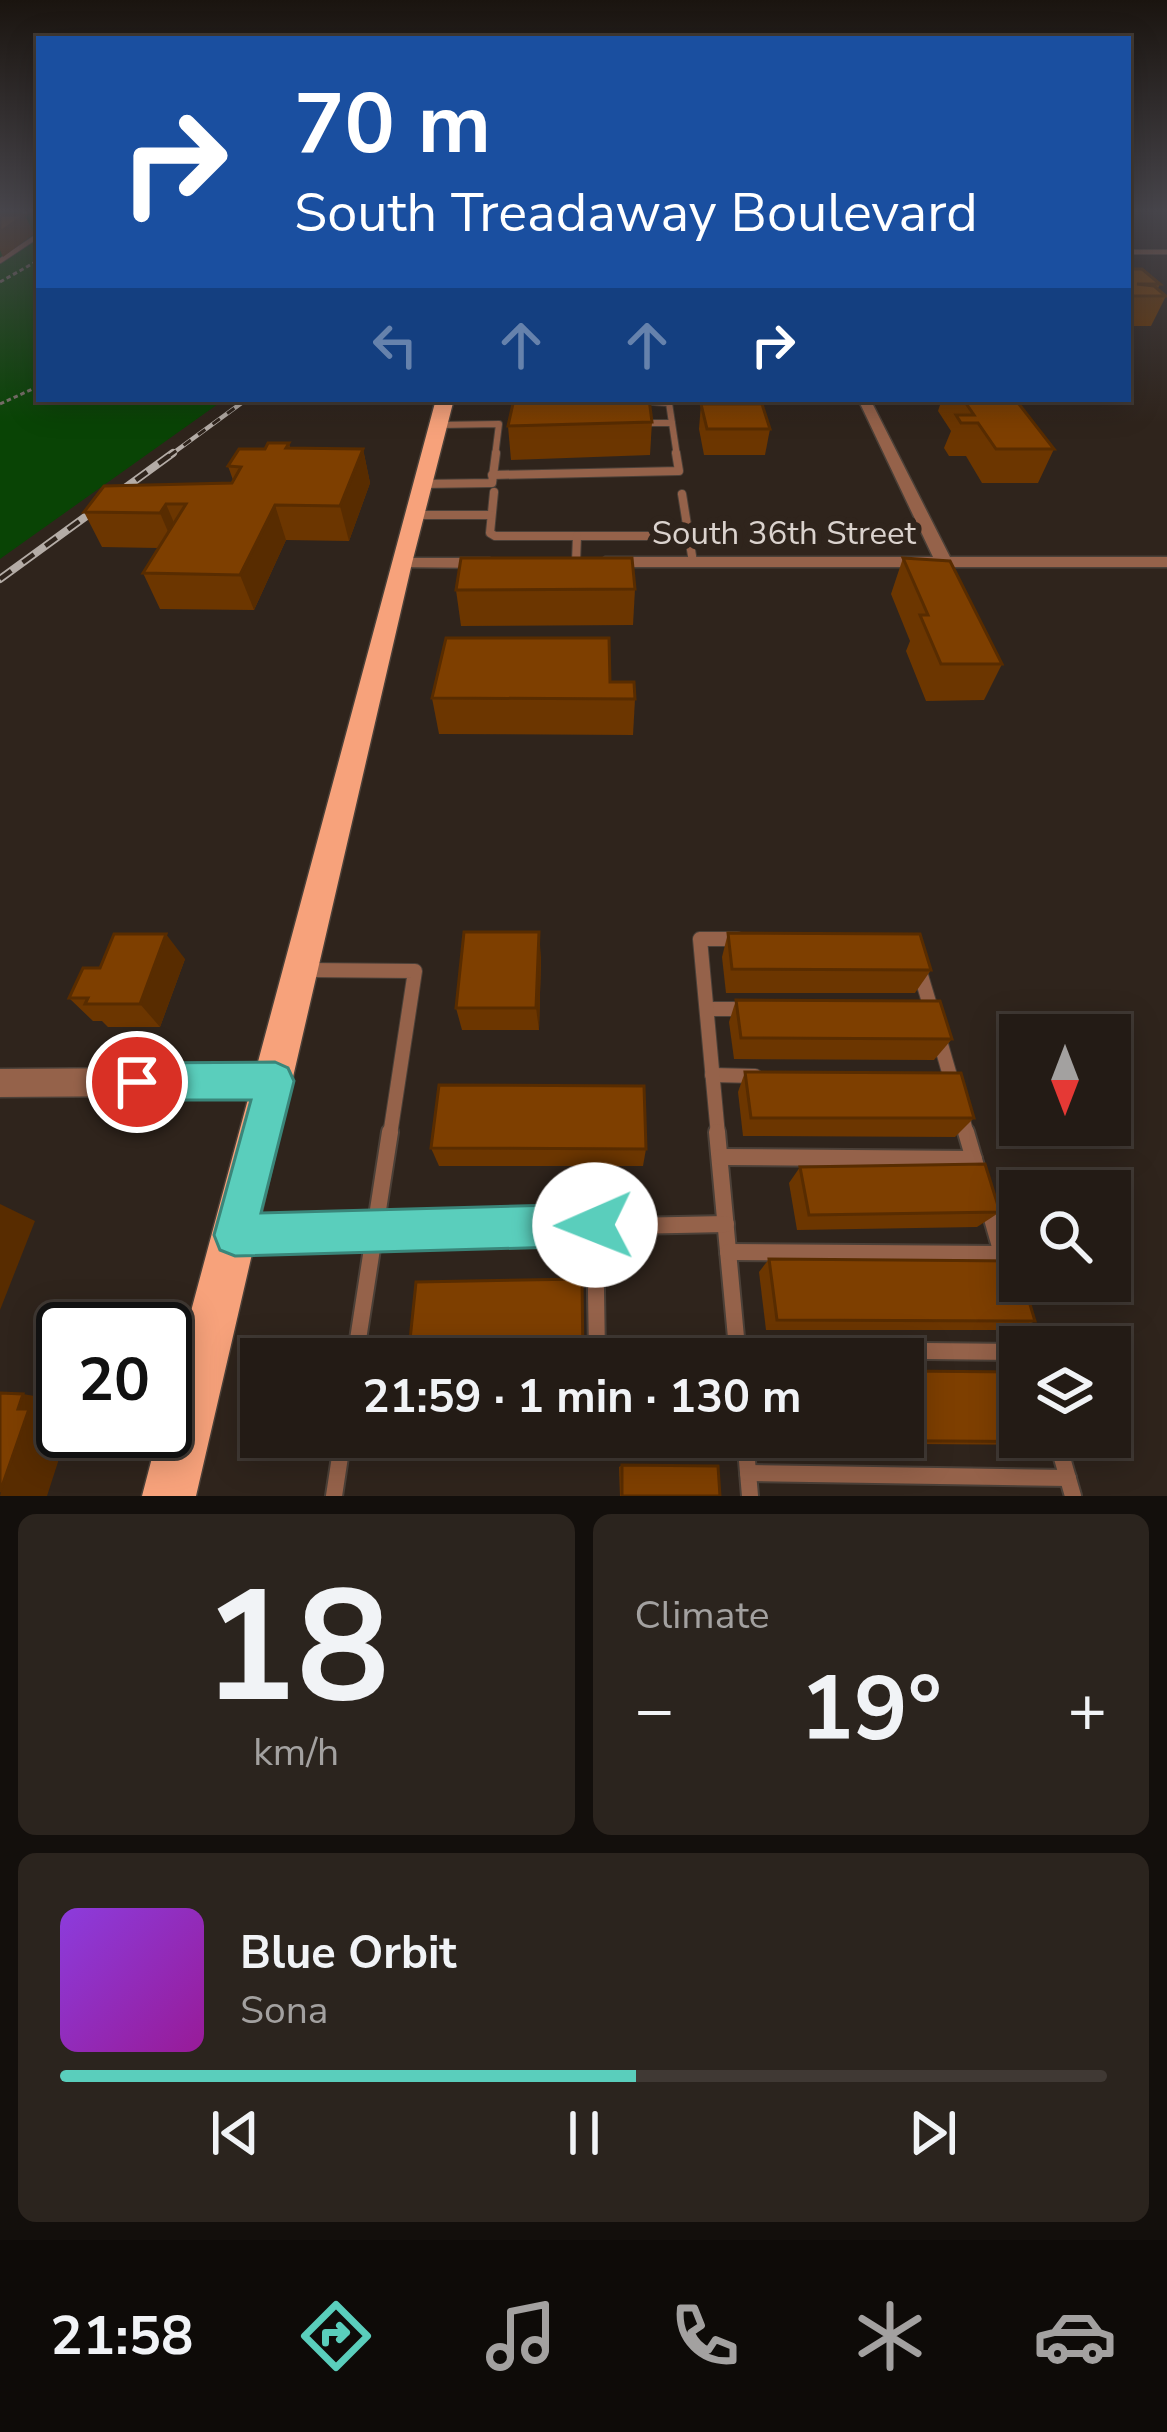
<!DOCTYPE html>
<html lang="en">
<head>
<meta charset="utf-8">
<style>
  body { margin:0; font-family:"Nunito Sans",sans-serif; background:#2b241e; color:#f1f3f6; height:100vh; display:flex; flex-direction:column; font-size:45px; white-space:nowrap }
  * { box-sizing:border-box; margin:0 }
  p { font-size:39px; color:#a3a1a0 }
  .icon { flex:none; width:66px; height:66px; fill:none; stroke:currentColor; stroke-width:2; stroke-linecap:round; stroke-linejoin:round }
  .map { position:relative; height:1496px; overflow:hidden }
  .side { display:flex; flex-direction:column; gap:18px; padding:18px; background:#130f0c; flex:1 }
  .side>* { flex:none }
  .top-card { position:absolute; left:36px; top:36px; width:1095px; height:366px; border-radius:0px; box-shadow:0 6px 30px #0003,0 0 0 3px #403934; background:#1a4fa0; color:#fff; overflow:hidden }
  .needle { width:78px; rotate:180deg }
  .buttons { position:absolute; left:999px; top:1014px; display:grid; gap:24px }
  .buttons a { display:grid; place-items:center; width:132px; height:132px; border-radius:0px; background:#231b15; box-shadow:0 6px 30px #0003,0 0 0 3px #403934; font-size:60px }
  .speed { position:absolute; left:36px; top:1302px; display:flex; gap:24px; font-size:60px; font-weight:700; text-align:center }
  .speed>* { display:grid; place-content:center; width:156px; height:156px; border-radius:50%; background:#231b15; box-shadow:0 6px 30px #0003,0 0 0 3px #403934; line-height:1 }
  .speed .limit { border:6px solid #111; border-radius:18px; background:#fff; color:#111 }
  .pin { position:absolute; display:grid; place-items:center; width:102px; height:102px; color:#fff; margin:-51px; border:6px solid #fff; border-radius:50%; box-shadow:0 3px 12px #0007 }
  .me { position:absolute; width:132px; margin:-66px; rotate:269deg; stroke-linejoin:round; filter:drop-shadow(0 0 9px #0008) }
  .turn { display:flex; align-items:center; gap:42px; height:252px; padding:0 60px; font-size:54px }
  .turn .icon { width:156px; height:156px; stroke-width:2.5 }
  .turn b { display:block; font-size:84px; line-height:102px }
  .lanes { display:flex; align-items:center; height:114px; padding:0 60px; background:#0003; justify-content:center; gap:60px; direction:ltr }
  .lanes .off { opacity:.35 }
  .big { font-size:90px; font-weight:700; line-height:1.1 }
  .side .card { flex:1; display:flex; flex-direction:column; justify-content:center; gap:18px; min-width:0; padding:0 42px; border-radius:18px; background:#2b241e }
  .side .dial { align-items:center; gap:0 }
  .dial b { font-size:156px; line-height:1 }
  .song { display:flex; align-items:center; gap:36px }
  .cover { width:144px; height:144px; border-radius:18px; background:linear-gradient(135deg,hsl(270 70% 55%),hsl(300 70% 35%)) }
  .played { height:12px; border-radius:6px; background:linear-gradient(90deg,#5acebc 55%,#403934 55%) }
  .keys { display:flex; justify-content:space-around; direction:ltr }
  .heat { display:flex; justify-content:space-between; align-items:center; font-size:66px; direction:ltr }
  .side .tiles { flex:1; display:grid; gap:18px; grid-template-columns:1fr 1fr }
  .card:last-child { grid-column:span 2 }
  .trip { position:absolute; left:240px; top:1338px; width:684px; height:120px; border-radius:0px; background:#231b15; box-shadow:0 6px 30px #0003,0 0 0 3px #403934; font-weight:700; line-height:120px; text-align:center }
  .tabs { display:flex; height:192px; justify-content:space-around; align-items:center; background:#0e0b08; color:#a3a1a0 }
  .tabs .icon { width:84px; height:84px }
  .tabs .current { color:#5acebc }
  .tabs b { font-size:54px; color:#f1f3f6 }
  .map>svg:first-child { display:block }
  .green { fill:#094405 }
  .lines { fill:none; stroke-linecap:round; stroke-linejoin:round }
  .lane-far4-casing { stroke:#4b4038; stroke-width:6 }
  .lane-far3-casing { stroke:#4b4038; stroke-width:8 }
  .lane-far2-casing { stroke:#4b4038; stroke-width:10 }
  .lane-far1-casing { stroke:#4b4038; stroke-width:16 }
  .lane-casing { stroke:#4b4038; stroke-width:20 }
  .street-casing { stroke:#4b4038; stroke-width:3 }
  .primary-casing { stroke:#4b4038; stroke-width:3 }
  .path { stroke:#786f68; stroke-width:3; stroke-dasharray:4.5 3; stroke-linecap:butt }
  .lane-far4 { stroke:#95624a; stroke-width:4.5 }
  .lane-far3 { stroke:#95624a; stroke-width:6 }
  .lane-far2 { stroke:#95624a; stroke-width:8 }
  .lane-far1 { stroke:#95624a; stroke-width:14 }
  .lane { stroke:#95624a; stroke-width:16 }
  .street { fill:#95624a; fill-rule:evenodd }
  .primary { fill:#f7a27b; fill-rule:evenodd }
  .rail-far1-casing { stroke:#b4aca6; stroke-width:4.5 }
  .rail-casing { stroke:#b4aca6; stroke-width:8 }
  .rail-far1 { stroke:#2f241c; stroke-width:3; stroke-dasharray:9; stroke-linecap:butt }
  .rail { stroke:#2f241c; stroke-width:4.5; stroke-dasharray:14; stroke-linecap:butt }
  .wall { fill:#6c3600 }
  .shaded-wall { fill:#582c00 }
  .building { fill:#7e3f00; stroke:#582c00; stroke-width:3 }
  .route { fill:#5acebc; stroke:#3a867a; stroke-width:3 }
  .labels { text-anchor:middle; stroke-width:12; stroke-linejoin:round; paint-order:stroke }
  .far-street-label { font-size:33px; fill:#dbd3ce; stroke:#2f241c }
</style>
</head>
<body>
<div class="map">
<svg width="1167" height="1496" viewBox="0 0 1167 1496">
  <rect width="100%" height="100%" fill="#2f241c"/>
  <path class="green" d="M0,212H39V399H225L0,559Z"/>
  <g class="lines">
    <g class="lane-far4-casing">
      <g id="lane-far4">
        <path d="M1128,252H1167"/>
        <path d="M0,261L39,235"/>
      </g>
    </g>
    <g class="lane-far3-casing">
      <g id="lane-far3">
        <path d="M638,401L669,403L672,423"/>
        <path d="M640,423H672L677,456"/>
        <path d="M438,425L499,424L495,456"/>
      </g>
    </g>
    <g class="lane-far2-casing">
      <g id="lane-far2">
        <path d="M492,475L679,471L676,453"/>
        <path d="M421,484L492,483L496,453"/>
        <path d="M494,492L490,533L495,536H689"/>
        <path d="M682,494L693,562"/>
        <path d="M413,515H491"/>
        <path d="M576,562L577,536"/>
      </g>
    </g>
    <g class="lane-far1-casing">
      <g id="lane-far1">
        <path d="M306,970L415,971L390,1135"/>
        <path d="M920,972L932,1012"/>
        <path d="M707,1009H748"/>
        <path d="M940,1041L953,1086"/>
        <path d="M712,1075L755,1076"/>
        <path d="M962,1116L967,1135"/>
        <path d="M718,1135L700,939H737"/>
      </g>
    </g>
    <g class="lane-casing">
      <g id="lane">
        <path d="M717,1132L738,1359"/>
        <path d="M966,1132L978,1173"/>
        <path d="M720,1157L974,1159"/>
        <path d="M989,1208L1007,1271"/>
        <path d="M595,1225L597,1355"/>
        <path d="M244,1234L726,1224"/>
        <path d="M728,1252L1002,1254"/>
        <path d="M1019,1312L1029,1347"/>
        <path d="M737,1349L1020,1352"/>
        <path d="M355,1359L390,1132"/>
        <path d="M745,1437L750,1496"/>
        <path d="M1056,1437L1073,1496"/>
        <path d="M748,1473L1068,1478"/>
        <path d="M334,1496L343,1437"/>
      </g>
    </g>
    <g class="street-casing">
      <g id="street">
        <path d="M858,399H870L950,557H1167V567H605L597,562L605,557H933Z"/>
        <path d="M400,558H490L498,563L490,568L394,567V559Z"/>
        <path d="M275,1067L285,1071L289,1081L285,1091L275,1095L0,1097V1069Z"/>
      </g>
    </g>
    <g class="primary-casing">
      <path id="primary" d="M436,399H454L412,563L196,1496H142L159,1431H165V1408Z"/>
    </g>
    <g class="path">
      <path d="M16,216L29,212"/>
      <path d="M0,282L39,260"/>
      <path d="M0,404L39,386"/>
    </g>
    <use href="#lane-far4" class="lane-far4"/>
    <use href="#lane-far3" class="lane-far3"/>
    <use href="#lane-far2" class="lane-far2"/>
    <use href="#lane-far1" class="lane-far1"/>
    <use href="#lane" class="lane"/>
    <use href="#street" class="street"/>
    <use href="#primary" class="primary"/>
    <g class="rail-far1-casing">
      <path id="rail-far1" d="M169,456L247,399"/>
    </g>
    <g class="rail-casing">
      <path id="rail" d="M0,579L173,453"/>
    </g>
    <use href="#rail-far1" class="rail-far1"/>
    <use href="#rail" class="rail"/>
  </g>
  <g class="wall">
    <path d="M1128,269L1160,284L1157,290L1166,296L1151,326H1128Z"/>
    <path d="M942,399H1015L1054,449L1038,483H982L966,456H949L944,448L951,431L938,411Z"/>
    <path d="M701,404L770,429L765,455H704L699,429Z"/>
    <path d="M652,422L650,455L511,460L508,426Z"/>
    <path d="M289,443L290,448L363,449L370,483L349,541L286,540L254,610L160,609L143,573L158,548L102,547L84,512L232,483L233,480L228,466L265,449Z"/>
    <path d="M903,558L1002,664L984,700L926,701L906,651L910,641L891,594Z"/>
    <path d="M635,589L633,625L461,626L456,590Z"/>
    <path d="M610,682L635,699L633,735L439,734L432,698Z"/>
    <path d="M728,933L931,970L915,993H726L722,957Z"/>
    <path d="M541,957L539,1030H462L456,1008Z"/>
    <path d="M185,959L160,1027H108L102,1021H93L69,998L100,968Z"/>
    <path d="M736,1000L952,1039L934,1060L734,1059L729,1022Z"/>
    <path d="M745,1072L974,1118L955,1137L743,1136L738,1092Z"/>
    <path d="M431,1148L646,1149L643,1166H439Z"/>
    <path d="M800,1167L1000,1212L977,1227L797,1230L789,1183Z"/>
    <path d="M769,1259L1035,1321L1009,1330H766L759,1272Z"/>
    <path d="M780,1437H903L1072,1442L1042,1445L780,1443Z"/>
    <path d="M622,1465L720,1496H620L619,1467Z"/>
  </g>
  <g class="shaded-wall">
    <path d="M25,215L34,234L3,257L0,250V232Z"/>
    <path d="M363,449L370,483L349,541L340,506Z"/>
    <path d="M166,504L181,539L175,548L160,513Z"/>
    <path d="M275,505L286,540L254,610L240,575Z"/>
    <path d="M539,932L541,957L539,1030L536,1008Z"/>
    <path d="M166,934L185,959L160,1027L140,1004Z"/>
    <path d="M0,1204L35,1221L0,1310Z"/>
    <path d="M23,1394L63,1401V1431H68L47,1496H0L18,1409Z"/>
  </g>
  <g class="building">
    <path d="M0,215H25L0,232Z"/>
    <path d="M1128,269H1142L1160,284H1137L1154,286L1166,296H1128Z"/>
    <path d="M514,399H649L652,422L508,426Z"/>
    <path d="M963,399H1015L1054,449H996L978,423H961L956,415H974Z"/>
    <path d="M701,404H762L770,429H707Z"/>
    <path d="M268,443H289L286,448L363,449L340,506L275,505L240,575L143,573L186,504H166L160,513L84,512L104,486L232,483L241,467L228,466L239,449H265Z"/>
    <path d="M461,558H632L635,589L456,590Z"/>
    <path d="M903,558L950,561L1002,664H941L920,615H928Z"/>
    <path d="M446,638H609L610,682H634L635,699L432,698Z"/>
    <path d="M464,932H539L536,1008H456Z"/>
    <path d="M728,933L920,934L931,970L732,969Z"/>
    <path d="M114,934H166L140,1004H85L88,998H69L83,968H100Z"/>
    <path d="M736,1000L940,1001L952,1039L741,1038Z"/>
    <path d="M745,1072L961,1073L974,1118H751Z"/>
    <path d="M439,1085L644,1086L646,1149L431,1148Z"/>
    <path d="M985,1164L1000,1212L809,1215L800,1167Z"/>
    <path d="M769,1259L1017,1261L1020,1271V1281H1023L1035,1321L777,1320Z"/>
    <path d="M582,1279L583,1359H408L416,1282Z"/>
    <path d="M903,1371L1020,1372V1437H1071L1072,1442L794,1440L793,1437H903Z"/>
    <path d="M0,1393L23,1394L18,1409H29L0,1492Z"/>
    <path d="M622,1465L718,1466L720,1496H622Z"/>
  </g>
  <linearGradient id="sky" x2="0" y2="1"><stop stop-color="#1a140f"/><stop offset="0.5" stop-color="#47454b"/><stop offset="1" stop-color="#47454b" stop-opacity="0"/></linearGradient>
  <rect width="1167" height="422" fill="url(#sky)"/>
  <path class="route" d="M275,1062L288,1068L294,1081L261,1213L595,1204L610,1211L616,1225L610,1240L595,1246L235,1256L220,1250L214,1235L251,1100H137L124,1095L119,1082L124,1069L137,1063Z"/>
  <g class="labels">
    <g class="far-street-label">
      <text x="784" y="544">South 36th Street</text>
    </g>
  </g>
</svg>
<div class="buttons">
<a><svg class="needle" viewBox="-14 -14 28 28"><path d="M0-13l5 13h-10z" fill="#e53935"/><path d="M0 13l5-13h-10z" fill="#a3a1a0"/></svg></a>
<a><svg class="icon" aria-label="search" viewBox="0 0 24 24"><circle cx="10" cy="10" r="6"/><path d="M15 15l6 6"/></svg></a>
<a><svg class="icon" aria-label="layers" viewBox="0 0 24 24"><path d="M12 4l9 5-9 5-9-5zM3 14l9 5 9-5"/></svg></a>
</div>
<div class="speed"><div class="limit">20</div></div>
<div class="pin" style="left:137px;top:1082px;background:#d93025"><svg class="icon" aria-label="arrive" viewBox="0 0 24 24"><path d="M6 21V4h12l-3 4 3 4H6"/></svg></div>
<svg class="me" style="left:595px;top:1225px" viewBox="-20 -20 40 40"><circle r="19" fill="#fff"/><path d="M0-13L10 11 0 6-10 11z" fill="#5acebc"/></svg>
<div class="trip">21:59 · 1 min · 130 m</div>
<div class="top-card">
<div class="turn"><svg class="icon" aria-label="right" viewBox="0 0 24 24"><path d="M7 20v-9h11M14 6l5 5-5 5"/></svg><div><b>70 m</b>South Treadaway Boulevard</div></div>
<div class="lanes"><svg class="icon off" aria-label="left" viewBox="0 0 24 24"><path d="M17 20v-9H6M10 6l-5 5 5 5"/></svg><svg class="icon off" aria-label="ahead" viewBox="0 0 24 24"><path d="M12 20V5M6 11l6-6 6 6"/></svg><svg class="icon off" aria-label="ahead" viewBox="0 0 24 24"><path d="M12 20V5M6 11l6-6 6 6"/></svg><svg class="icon" aria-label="right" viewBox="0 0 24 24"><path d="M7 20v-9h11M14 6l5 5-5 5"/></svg></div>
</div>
</div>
<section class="side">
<div class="tiles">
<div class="card dial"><b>18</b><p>km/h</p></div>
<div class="card"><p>Climate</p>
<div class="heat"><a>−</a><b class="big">19°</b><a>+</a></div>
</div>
<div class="card">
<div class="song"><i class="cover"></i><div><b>Blue Orbit</b><p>Sona</p></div></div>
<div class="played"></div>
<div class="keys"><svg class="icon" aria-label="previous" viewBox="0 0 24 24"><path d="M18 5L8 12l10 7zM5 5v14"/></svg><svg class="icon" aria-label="pause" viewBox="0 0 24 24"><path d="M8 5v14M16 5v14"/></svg><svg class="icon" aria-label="next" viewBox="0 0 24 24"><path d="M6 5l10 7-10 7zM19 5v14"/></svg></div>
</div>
</div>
</section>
<nav class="tabs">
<b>21:58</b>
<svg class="icon current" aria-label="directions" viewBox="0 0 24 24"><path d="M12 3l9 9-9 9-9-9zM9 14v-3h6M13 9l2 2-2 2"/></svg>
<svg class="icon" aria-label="music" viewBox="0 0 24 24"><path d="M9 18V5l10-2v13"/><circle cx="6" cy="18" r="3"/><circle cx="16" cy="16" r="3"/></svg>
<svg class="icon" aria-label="phone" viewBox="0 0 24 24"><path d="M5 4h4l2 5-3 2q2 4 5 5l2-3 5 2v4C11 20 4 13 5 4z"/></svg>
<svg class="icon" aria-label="climate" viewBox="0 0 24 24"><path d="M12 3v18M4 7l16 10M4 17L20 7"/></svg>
<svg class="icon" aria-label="car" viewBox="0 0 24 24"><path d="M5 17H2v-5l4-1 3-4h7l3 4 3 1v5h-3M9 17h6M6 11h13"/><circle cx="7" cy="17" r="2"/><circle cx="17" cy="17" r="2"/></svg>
</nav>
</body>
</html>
